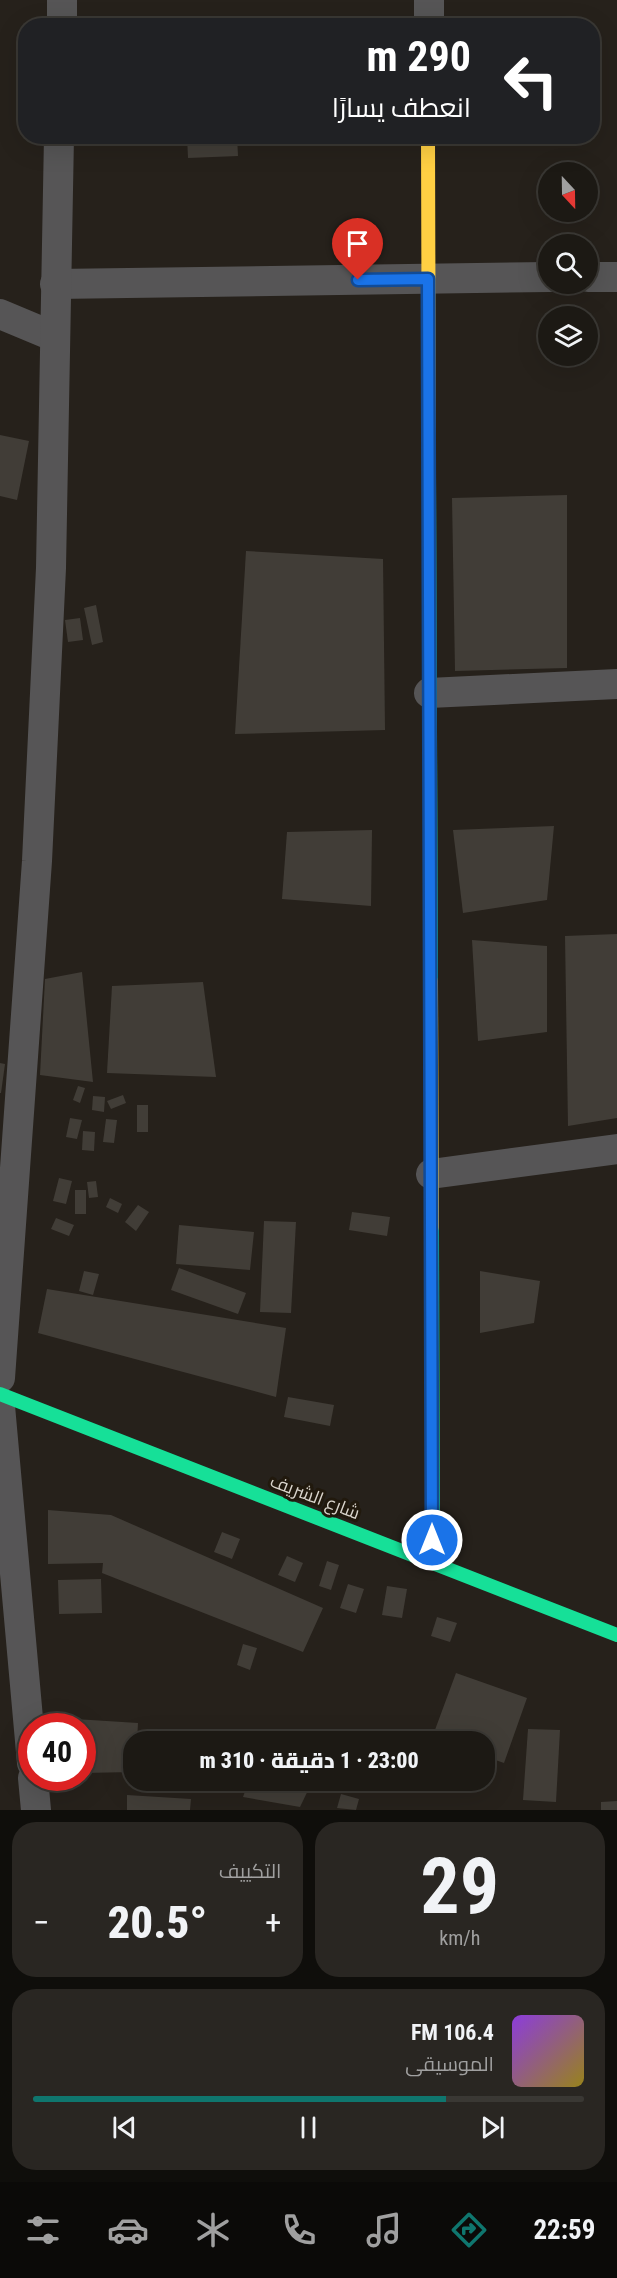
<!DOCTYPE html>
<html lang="ar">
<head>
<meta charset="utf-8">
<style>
  body { margin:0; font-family:"Roboto Condensed",Cairo,sans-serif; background:#292622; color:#f1f3f6; direction:rtl; height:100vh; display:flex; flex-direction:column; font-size:22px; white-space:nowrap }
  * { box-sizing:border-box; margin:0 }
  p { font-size:20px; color:#a0a0a0 }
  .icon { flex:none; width:33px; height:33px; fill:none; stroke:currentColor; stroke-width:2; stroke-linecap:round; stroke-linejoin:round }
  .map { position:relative; height:1810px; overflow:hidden; direction:ltr }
  .sheet { display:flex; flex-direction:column; gap:12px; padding:12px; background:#0f0e0b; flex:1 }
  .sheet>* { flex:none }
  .guide { position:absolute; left:18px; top:18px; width:582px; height:126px; border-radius:24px; box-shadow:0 6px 24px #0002,0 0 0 2px #3a3834; direction:rtl; background:#202124; color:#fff; overflow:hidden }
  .needle { width:39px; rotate:158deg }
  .tools { position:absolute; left:538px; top:162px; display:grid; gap:12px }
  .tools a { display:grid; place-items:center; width:60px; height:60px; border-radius:50%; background:#1c1914; box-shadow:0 6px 24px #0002,0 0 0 2px #3a3834; font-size:30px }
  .speed { position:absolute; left:18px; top:1713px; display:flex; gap:12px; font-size:30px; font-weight:700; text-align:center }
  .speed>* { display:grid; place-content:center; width:78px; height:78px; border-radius:50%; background:#1c1914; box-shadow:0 6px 24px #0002,0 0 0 2px #3a3834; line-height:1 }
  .speed .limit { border:9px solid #d22; background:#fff; color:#111 }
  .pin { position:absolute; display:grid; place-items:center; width:51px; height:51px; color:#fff; margin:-62px -26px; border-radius:50% 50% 50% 0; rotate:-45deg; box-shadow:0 0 6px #0007 }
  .pin .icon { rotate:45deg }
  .me { position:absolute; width:66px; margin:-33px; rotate:0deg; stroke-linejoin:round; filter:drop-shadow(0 0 4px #0008) }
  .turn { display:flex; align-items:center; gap:21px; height:126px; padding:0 30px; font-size:27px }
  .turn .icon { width:78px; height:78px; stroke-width:2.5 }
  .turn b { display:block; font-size:42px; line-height:51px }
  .big { font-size:45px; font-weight:800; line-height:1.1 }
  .sheet .tile { flex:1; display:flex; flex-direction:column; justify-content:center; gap:9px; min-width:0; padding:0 21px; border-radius:24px; background:#292622 }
  .sheet .dial { align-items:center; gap:0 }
  .dial b { font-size:78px; line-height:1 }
  .song { display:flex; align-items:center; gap:18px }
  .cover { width:72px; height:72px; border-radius:9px; background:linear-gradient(135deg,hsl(270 70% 55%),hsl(50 70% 35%)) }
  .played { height:6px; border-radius:3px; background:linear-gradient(90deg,#0f766e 75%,#3a3834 75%) }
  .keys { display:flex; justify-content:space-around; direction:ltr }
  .heat { display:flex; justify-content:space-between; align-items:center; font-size:33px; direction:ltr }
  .sheet .tiles { flex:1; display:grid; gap:12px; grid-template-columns:1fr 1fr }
  .tile:last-child { grid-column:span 2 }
  .trip { position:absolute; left:123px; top:1731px; width:372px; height:60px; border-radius:24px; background:#1c1914; box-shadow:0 6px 24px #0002,0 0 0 2px #3a3834; font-weight:800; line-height:60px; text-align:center; direction:rtl }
  .dock { display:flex; height:96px; justify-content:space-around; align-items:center; background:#0b0a08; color:#a0a0a0 }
  .dock .icon { width:42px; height:42px }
  .dock .on { color:#0f766e }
  .dock b { font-size:27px; color:#f1f3f6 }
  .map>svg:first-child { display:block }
  .building { fill:#413d37 }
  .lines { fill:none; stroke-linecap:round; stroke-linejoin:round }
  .street { stroke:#565556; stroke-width:30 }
  .fast { stroke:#16e098; stroke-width:14 }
  .slow { stroke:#ffcf43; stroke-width:14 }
  .route-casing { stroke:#114b97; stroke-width:15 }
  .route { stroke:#1a73e8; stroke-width:10 }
  .labels { text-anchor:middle; stroke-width:6; stroke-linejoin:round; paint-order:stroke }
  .street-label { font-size:18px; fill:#dad5cd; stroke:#21190d }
</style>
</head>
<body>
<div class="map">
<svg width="617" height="1810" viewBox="0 0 617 1810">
  <rect width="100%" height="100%" fill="#26211b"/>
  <g class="building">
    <path d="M187,136H237L238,156L188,158Z"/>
    <path d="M0,435L29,441L17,500L0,496Z"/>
    <path d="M567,495V668L455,671L452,498Z"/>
    <path d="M246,551L383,559L385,730L235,734Z"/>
    <path d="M96,605L103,642L92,645L84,608Z"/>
    <path d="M80,618L83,640L68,642L65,620Z"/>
    <path d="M554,826L547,900L463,913L453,830Z"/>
    <path d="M372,830L371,906L282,899L287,832Z"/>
    <path d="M617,934V1118L568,1126L565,936Z"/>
    <path d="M472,940L547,946V1032L478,1041Z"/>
    <path d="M82,972L93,1082L40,1075L45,979Z"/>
    <path d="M203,982L216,1077L107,1073L112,986Z"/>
    <path d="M0,1063L5,1064L1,1093H0Z"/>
    <path d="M78,1086L85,1088L80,1103L73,1100Z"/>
    <path d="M123,1095L126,1103L111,1109L107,1101Z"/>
    <path d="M93,1096L105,1097L104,1112L92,1110Z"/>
    <rect x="137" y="1105" width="11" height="27"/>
    <path d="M70,1118L82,1120L77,1139L66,1137Z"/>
    <path d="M106,1119L117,1120L114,1143L103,1142Z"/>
    <path d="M83,1131L95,1132L94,1151L82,1150Z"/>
    <path d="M59,1178L72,1181L66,1204L53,1201Z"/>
    <path d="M96,1181L98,1197L89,1198L87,1182Z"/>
    <rect x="75" y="1190" width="11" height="24"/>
    <path d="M110,1198L122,1204L118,1213L106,1207Z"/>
    <path d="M138,1205L149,1212L136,1231L125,1222Z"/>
    <path d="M352,1212L390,1217L387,1236L349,1230Z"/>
    <path d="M56,1218L74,1225L69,1236L51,1229Z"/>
    <path d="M264,1221L296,1222L291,1313L260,1312Z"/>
    <path d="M179,1225L254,1232L250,1270L176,1264Z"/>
    <path d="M179,1268L246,1293L238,1314L171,1290Z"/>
    <path d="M84,1271L99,1274L93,1295L79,1291Z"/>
    <path d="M480,1271L540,1281L534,1323L480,1333Z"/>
    <path d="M47,1289L286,1328L276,1397L38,1333Z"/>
    <path d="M288,1397L334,1405L330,1426L284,1417Z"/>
    <path d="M48,1510L111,1515L323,1608L303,1652L102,1573L103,1563L48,1564Z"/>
    <path d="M222,1532L240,1539L232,1559L214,1552Z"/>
    <path d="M287,1556L303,1563L295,1582L278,1575Z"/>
    <path d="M327,1561L339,1565L331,1590L319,1586Z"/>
    <path d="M101,1579L102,1613L59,1614L58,1580Z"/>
    <path d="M348,1584L364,1589L356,1613L340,1608Z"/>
    <path d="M387,1586L407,1589L402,1618L382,1615Z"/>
    <path d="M437,1617L457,1623L450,1642L431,1636Z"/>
    <path d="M243,1644L257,1648L250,1670L237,1665Z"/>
    <path d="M456,1673L527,1698L504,1763L484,1756V1742H443L432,1738Z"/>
    <path d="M75,1719L138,1723L137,1742H134V1772L82,1773V1726H75Z"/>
    <path d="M528,1729L560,1730L556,1802L523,1800Z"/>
    <path d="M249,1780H313L300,1807L243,1797Z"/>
    <path d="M341,1794L359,1799L356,1810L337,1808Z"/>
    <path d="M127,1795L191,1799L190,1810H127Z"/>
    <path d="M617,1801V1810H601V1802Z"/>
  </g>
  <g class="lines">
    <g class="street">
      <path d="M62,26V0"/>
      <path d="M429,26V0"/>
      <path d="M588,277H617"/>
      <path d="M55,284L549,277"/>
      <path d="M0,314L55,337"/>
      <path d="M429,693L617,684"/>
      <path d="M431,1174L617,1149"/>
      <path d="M0,1378L37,861L51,568L59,136"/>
      <path d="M0,1406L32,1763"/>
      <path d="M33,1778L36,1810"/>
    </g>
    <g class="fast">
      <path d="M429,474L431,981"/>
      <path d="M432,1227L433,1562"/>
      <path d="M0,1394L617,1635"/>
    </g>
    <g class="slow">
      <path d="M428,136L429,474"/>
      <path d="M431,981L432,1227"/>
    </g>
  </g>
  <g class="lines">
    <g class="route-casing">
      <path id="route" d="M358,280L428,279L432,1540"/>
    </g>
    <use href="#route" class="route"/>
  </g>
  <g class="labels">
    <g class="street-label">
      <text transform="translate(315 1497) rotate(21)" y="6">شارع الشريف</text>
    </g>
  </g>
</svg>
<div class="tools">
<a><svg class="needle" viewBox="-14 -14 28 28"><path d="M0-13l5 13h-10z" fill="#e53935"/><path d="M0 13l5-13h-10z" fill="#a0a0a0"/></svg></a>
<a><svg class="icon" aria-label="search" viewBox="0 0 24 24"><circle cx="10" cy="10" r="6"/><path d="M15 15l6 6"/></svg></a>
<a><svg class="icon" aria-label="layers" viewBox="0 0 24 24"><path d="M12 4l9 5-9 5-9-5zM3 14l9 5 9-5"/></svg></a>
</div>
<div class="speed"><div class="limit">40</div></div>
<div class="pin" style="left:358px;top:280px;background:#d93025"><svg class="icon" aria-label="arrive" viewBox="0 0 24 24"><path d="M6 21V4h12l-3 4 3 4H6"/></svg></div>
<svg class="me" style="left:432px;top:1540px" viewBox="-20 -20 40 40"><circle r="17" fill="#1a73e8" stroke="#fff" stroke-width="3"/><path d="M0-11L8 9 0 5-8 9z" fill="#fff"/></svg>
<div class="trip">23:00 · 1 دقيقة · 310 m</div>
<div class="guide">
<div class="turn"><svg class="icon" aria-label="left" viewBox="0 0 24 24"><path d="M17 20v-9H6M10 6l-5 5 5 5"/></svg><div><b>290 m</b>انعطف يسارًا</div></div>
</div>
</div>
<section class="sheet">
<div class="tiles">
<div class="tile dial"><b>29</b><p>km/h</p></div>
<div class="tile"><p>التكييف</p>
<div class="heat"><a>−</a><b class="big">20.5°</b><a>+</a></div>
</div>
<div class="tile">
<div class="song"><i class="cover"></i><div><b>106.4 FM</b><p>الموسيقى</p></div></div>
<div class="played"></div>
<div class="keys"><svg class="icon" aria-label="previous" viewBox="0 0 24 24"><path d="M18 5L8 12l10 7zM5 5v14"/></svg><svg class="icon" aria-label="pause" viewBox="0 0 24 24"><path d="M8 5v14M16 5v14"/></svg><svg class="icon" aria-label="next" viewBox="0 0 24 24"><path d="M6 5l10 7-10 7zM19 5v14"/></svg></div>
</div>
</div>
</section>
<nav class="dock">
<b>22:59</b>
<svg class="icon on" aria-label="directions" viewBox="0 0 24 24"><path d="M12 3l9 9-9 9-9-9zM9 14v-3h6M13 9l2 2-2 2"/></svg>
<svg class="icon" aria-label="music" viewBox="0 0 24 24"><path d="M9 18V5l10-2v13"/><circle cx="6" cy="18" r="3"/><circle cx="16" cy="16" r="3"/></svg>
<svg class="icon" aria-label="phone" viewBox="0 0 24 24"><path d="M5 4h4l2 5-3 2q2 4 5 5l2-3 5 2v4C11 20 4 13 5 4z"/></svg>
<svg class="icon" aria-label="climate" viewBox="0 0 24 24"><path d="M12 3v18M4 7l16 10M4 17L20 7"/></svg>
<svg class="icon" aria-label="car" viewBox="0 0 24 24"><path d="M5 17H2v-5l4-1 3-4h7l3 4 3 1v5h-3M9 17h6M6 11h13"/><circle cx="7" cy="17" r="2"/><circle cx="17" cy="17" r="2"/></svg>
<svg class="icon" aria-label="filters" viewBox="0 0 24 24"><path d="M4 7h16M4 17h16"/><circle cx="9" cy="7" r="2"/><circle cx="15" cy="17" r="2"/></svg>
</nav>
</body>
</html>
